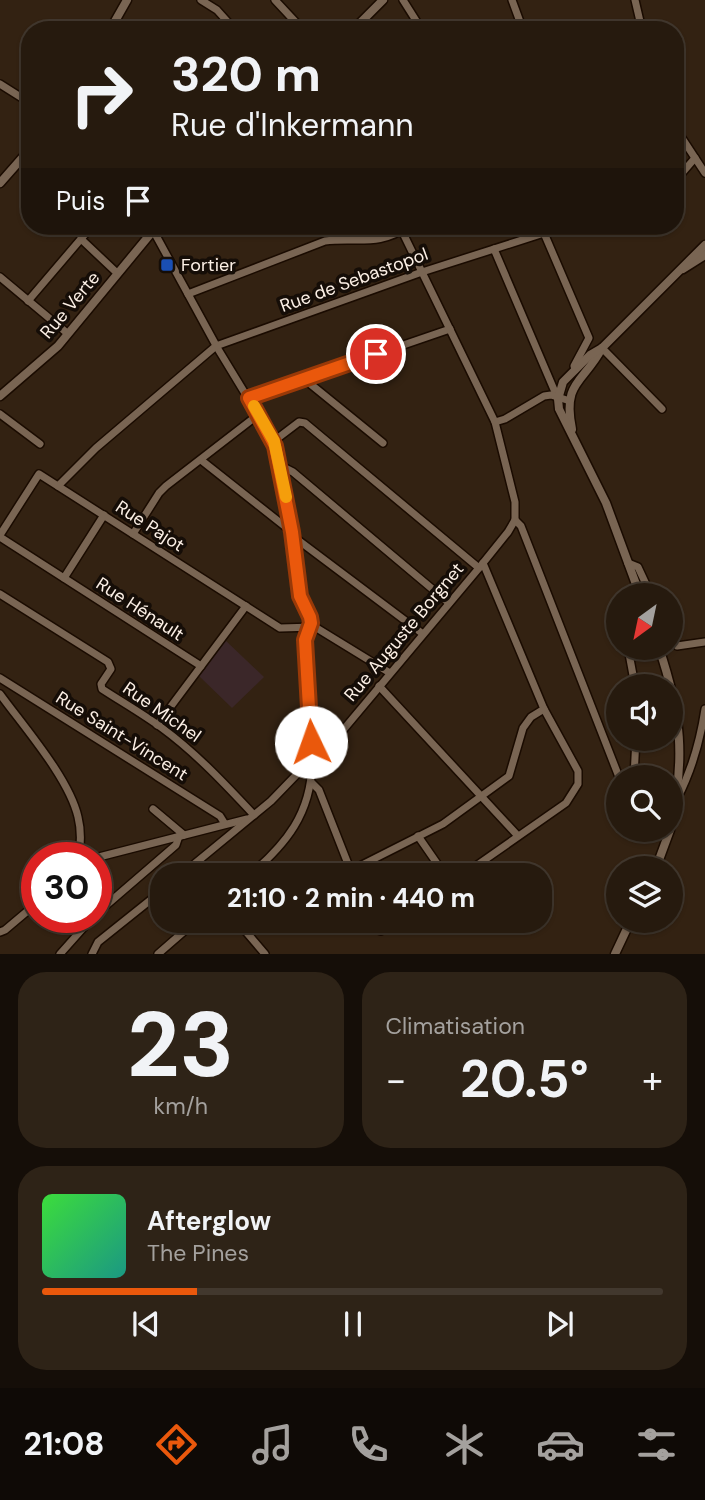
<!DOCTYPE html>
<html lang="fr">
<head>
<meta charset="utf-8">
<style>
  body { margin:0; font-family:"DM Sans",sans-serif; background:#2e2317; color:#f1f3f6; height:100vh; display:flex; flex-direction:column; font-size:26px; white-space:nowrap }
  * { box-sizing:border-box; margin:0 }
  p { font-size:23px; color:#a4a19e }
  .icon { flex:none; width:38px; height:38px; fill:none; stroke:currentColor; stroke-width:2; stroke-linecap:round; stroke-linejoin:round }
  .map { position:relative; height:954px; overflow:hidden }
  .panel { display:flex; flex-direction:column; gap:18px; padding:18px; background:#150e08; flex:1 }
  .panel>* { flex:none }
  .hud { position:absolute; left:21px; top:21px; width:663px; height:214px; border-radius:28px; box-shadow:0 2px 5px #0004,0 0 0 2px #42382e; background:#261a0e; color:#f1f3f6; overflow:hidden }
  .needle { width:46px; rotate:213deg }
  .controls { position:absolute; left:606px; top:583px; display:grid; gap:14px }
  .controls a { display:grid; place-items:center; width:77px; height:77px; border-radius:50%; background:#261a0e; box-shadow:0 2px 5px #0004,0 0 0 2px #42382e; font-size:35px }
  .speed { position:absolute; left:21px; top:842px; display:flex; gap:14px; font-size:35px; font-weight:700; text-align:center }
  .speed>* { display:grid; place-content:center; width:91px; height:91px; border-radius:50%; background:#261a0e; box-shadow:0 2px 5px #0004,0 0 0 2px #42382e; line-height:1 }
  .speed .limit { border:10px solid #d22; background:#fff; color:#111 }
  .pin { position:absolute; display:grid; place-items:center; width:60px; height:60px; color:#fff; margin:-30px; border:4px solid #fff; border-radius:50%; box-shadow:0 2px 7px #0007 }
  .me { position:absolute; width:77px; margin:-38px; rotate:357deg; stroke-linejoin:round; filter:drop-shadow(0 0 5px #0008) }
  .turn { display:flex; align-items:center; gap:24px; height:147px; padding:0 35px; font-size:32px }
  .turn .icon { width:91px; height:91px; stroke-width:2.5 }
  .turn b { display:block; font-size:49px; line-height:60px }
  .then { display:flex; align-items:center; height:66px; padding:0 35px; background:#0003; gap:14px; font-size:26px }
  .big { font-size:52px; font-weight:700; line-height:1.1 }
  .panel .tile { flex:1; display:flex; flex-direction:column; justify-content:center; gap:10px; min-width:0; padding:0 24px; border-radius:28px; background:#2e2317 }
  .panel .dial { align-items:center; gap:0 }
  .dial b { font-size:91px; line-height:1 }
  .song { display:flex; align-items:center; gap:21px }
  .cover { width:84px; height:84px; border-radius:10px; background:linear-gradient(135deg,hsl(120 70% 55%),hsl(170 70% 35%)) }
  .played { height:7px; border-radius:4px; background:linear-gradient(90deg,#ea580c 25%,#42382e 25%) }
  .keys { display:flex; justify-content:space-around; direction:ltr }
  .heat { display:flex; justify-content:space-between; align-items:center; font-size:38px; direction:ltr }
  .panel .tiles { flex:1; display:grid; gap:18px; grid-template-columns:1fr 1fr }
  .tile:last-child { grid-column:span 2 }
  .trip { position:absolute; left:150px; top:863px; width:402px; height:70px; border-radius:28px; background:#261a0e; box-shadow:0 2px 5px #0004,0 0 0 2px #42382e; font-weight:700; line-height:70px; text-align:center }
  .dock { display:flex; height:112px; justify-content:space-around; align-items:center; background:#0f0a06; color:#a4a19e }
  .dock .icon { width:49px; height:49px }
  .dock .active { color:#ea580c }
  .dock b { font-size:32px; color:#f1f3f6 }
  .map>svg:first-child { display:block }
  .education { fill:#3b2729 }
  .lines { fill:none; stroke-linecap:round; stroke-linejoin:round }
  .minor-casing { stroke:#1a0b00; stroke-width:10 }
  .tertiary-casing { stroke:#1a0b00; stroke-width:11 }
  .minor { stroke:#796553; stroke-width:7 }
  .tertiary { stroke:#796553; stroke-width:8 }
  .route-casing { stroke:#983908; stroke-width:18 }
  .route { stroke:#ea580c; stroke-width:12 }
  .slow { stroke:#f59e0b; stroke-width:12 }
  .transit-dot { fill:#1a4fb4; stroke:#150d07; stroke-width:2.5 }
  .labels { text-anchor:middle; stroke-width:7; stroke-linejoin:round; paint-order:stroke }
  .poi-label { font-size:18px; fill:#fcf0e6; stroke:#150d07; text-anchor:start }
  .street-label { font-size:18px; fill:#fcf0e6; stroke:#150d07 }
</style>
</head>
<body>
<div class="map">
<svg width="705" height="954" viewBox="0 0 705 954">
  <rect width="100%" height="100%" fill="#332212"/>
  <path class="education" d="M225,640L264,677L232,708L198,675Z"/>
  <g class="lines">
    <g class="minor-casing">
      <g id="minor">
        <path d="M201,0L217,10L235,30"/>
        <path d="M275,0L303,30"/>
        <path d="M403,0L422,30"/>
        <path d="M512,0L523,30"/>
        <path d="M635,0L642,30"/>
        <path d="M115,23L123,30"/>
        <path d="M0,84L30,103"/>
        <path d="M676,129L705,173"/>
        <path d="M676,180L695,158"/>
        <path d="M541,226L589,338L574,366L575,370"/>
        <path d="M153,230L218,349L274,441L292,532L300,596L311,623L305,640L312,763C311,814 286,844 250,875"/>
        <path d="M81,239L117,273"/>
        <path d="M494,249L558,399"/>
        <path d="M0,277L67,333"/>
        <path d="M188,294L325,241C356,237 380,247 408,226"/>
        <path d="M28,301L92,226"/>
        <path d="M602,348L662,409"/>
        <path d="M303,378L383,443"/>
        <path d="M249,398L450,329"/>
        <path d="M0,414L40,444"/>
        <path d="M495,422L505,419L544,396L551,395L570,401"/>
        <path d="M274,441L299,422L305,423L479,568"/>
        <path d="M201,460L292,532"/>
        <path d="M281,466L293,472L449,603"/>
        <path d="M58,486L96,448L216,346L422,272L544,233L551,226"/>
        <path d="M515,520L521,526L619,777"/>
        <path d="M133,534L159,493L166,486L259,414"/>
        <path d="M0,535L39,474L280,628L315,627L390,673"/>
        <path d="M0,537L201,666"/>
        <path d="M294,537L423,634"/>
        <path d="M628,563L638,567L651,595"/>
        <path d="M64,578L104,515"/>
        <path d="M0,594L108,662L111,669L101,684L102,689C122,702 143,714 162,728C196,753 225,784 254,815"/>
        <path d="M670,636L677,646L705,642"/>
        <path d="M628,648L635,686"/>
        <path d="M0,678L220,816L225,824"/>
        <path d="M379,686L518,836"/>
        <path d="M0,694C24,727 69,778 78,817C81,829 81,842 79,855"/>
        <path d="M157,725L246,606"/>
        <path d="M312,758L328,748L479,568L508,532L515,520V502L495,422L402,231"/>
        <path d="M634,777L636,738"/>
        <path d="M311,782L319,790L352,874"/>
        <path d="M677,799C692,770 700,742 705,709"/>
        <path d="M153,809L184,835"/>
        <path d="M418,836L445,875"/>
        <path d="M95,858L247,819"/>
        <path d="M350,871L443,824L509,776L523,728L531,717L544,709L483,563"/>
        <path d="M181,875L271,801L300,771L312,763"/>
        <path d="M463,875L566,803L578,784V771L544,709"/>
        <path d="M96,914L176,845L179,836"/>
        <path d="M236,920L265,954"/>
        <path d="M370,920L375,929L381,931L397,920"/>
        <path d="M0,932L5,930L37,903"/>
        <path d="M60,954L93,917"/>
        <path d="M92,954L98,942L163,890"/>
        <path d="M158,954L197,920"/>
      </g>
    </g>
    <g class="tertiary-casing">
      <g id="tertiary">
        <path d="M110,30L127,0"/>
        <path d="M353,30L383,0"/>
        <path d="M0,183L30,149"/>
        <path d="M683,269L705,255"/>
        <path d="M0,396L58,346L157,226"/>
        <path d="M572,429C562,381 584,383 602,348"/>
        <path d="M640,595L606,503L559,409L558,399L563,382L590,355L602,348L705,245"/>
        <path d="M659,648C681,713 686,759 670,828"/>
        <path d="M656,868L670,830"/>
        <path d="M615,954L631,920"/>
      </g>
    </g>
    <use href="#minor" class="minor"/>
    <use href="#tertiary" class="tertiary"/>
  </g>
  <g class="lines">
    <g class="route-casing">
      <path id="route" d="M311,742L305,640L311,623L310,617L300,596L292,532L275,446L249,398L376,354"/>
    </g>
    <use href="#route" class="route"/>
    <path class="slow" d="M254,406L274,441L286,497"/>
  </g>
  <rect class="transit-dot" x="160" y="258" width="14" height="14" rx="3.5"/>
  <g class="labels">
    <g class="poi-label">
      <text x="181" y="271">Fortier</text>
    </g>
    <g class="street-label">
      <text transform="translate(354 280) rotate(-20)" y="6">Rue de Sebastopol</text>
      <text transform="translate(70 305) rotate(-50)" y="6">Rue Verte</text>
      <text transform="translate(150 526) rotate(33)" y="6">Rue Pajot</text>
      <text transform="translate(140 609) rotate(33)" y="6">Rue Hénault</text>
      <text transform="translate(404 632) rotate(-50)" y="6">Rue Auguste Borgnet</text>
      <text transform="translate(162 712) rotate(35)" y="6">Rue Michel</text>
      <text transform="translate(122 736) rotate(32)" y="6">Rue Saint-Vincent</text>
    </g>
  </g>
</svg>
<div class="controls">
<a><svg class="needle" viewBox="-14 -14 28 28"><path d="M0-13l5 13h-10z" fill="#e53935"/><path d="M0 13l5-13h-10z" fill="#a4a19e"/></svg></a>
<a><svg class="icon" aria-label="sound" viewBox="0 0 24 24"><path d="M4 9h4l5-4v14l-5-4H4zM17 9q2 3 0 6"/></svg></a>
<a><svg class="icon" aria-label="search" viewBox="0 0 24 24"><circle cx="10" cy="10" r="6"/><path d="M15 15l6 6"/></svg></a>
<a><svg class="icon" aria-label="layers" viewBox="0 0 24 24"><path d="M12 4l9 5-9 5-9-5zM3 14l9 5 9-5"/></svg></a>
</div>
<div class="speed"><div class="limit">30</div></div>
<div class="pin" style="left:376px;top:354px;background:#d93025"><svg class="icon" aria-label="arrive" viewBox="0 0 24 24"><path d="M6 21V4h12l-3 4 3 4H6"/></svg></div>
<svg class="me" style="left:311px;top:742px" viewBox="-20 -20 40 40"><circle r="19" fill="#fff"/><path d="M0-13L10 11 0 6-10 11z" fill="#ea580c"/></svg>
<div class="trip">21:10 · 2 min · 440 m</div>
<div class="hud">
<div class="turn"><svg class="icon" aria-label="right" viewBox="0 0 24 24"><path d="M7 20v-9h11M14 6l5 5-5 5"/></svg><div><b>320 m</b>Rue d'Inkermann</div></div>
<div class="then">Puis<svg class="icon" aria-label="arrive" viewBox="0 0 24 24"><path d="M6 21V4h12l-3 4 3 4H6"/></svg></div>
</div>
</div>
<section class="panel">
<div class="tiles">
<div class="tile dial"><b>23</b><p>km/h</p></div>
<div class="tile"><p>Climatisation</p>
<div class="heat"><a>−</a><b class="big">20.5°</b><a>+</a></div>
</div>
<div class="tile">
<div class="song"><i class="cover"></i><div><b>Afterglow</b><p>The Pines</p></div></div>
<div class="played"></div>
<div class="keys"><svg class="icon" aria-label="previous" viewBox="0 0 24 24"><path d="M18 5L8 12l10 7zM5 5v14"/></svg><svg class="icon" aria-label="pause" viewBox="0 0 24 24"><path d="M8 5v14M16 5v14"/></svg><svg class="icon" aria-label="next" viewBox="0 0 24 24"><path d="M6 5l10 7-10 7zM19 5v14"/></svg></div>
</div>
</div>
</section>
<nav class="dock">
<b>21:08</b>
<svg class="icon active" aria-label="directions" viewBox="0 0 24 24"><path d="M12 3l9 9-9 9-9-9zM9 14v-3h6M13 9l2 2-2 2"/></svg>
<svg class="icon" aria-label="music" viewBox="0 0 24 24"><path d="M9 18V5l10-2v13"/><circle cx="6" cy="18" r="3"/><circle cx="16" cy="16" r="3"/></svg>
<svg class="icon" aria-label="phone" viewBox="0 0 24 24"><path d="M5 4h4l2 5-3 2q2 4 5 5l2-3 5 2v4C11 20 4 13 5 4z"/></svg>
<svg class="icon" aria-label="climate" viewBox="0 0 24 24"><path d="M12 3v18M4 7l16 10M4 17L20 7"/></svg>
<svg class="icon" aria-label="car" viewBox="0 0 24 24"><path d="M5 17H2v-5l4-1 3-4h7l3 4 3 1v5h-3M9 17h6M6 11h13"/><circle cx="7" cy="17" r="2"/><circle cx="17" cy="17" r="2"/></svg>
<svg class="icon" aria-label="filters" viewBox="0 0 24 24"><path d="M4 7h16M4 17h16"/><circle cx="9" cy="7" r="2"/><circle cx="15" cy="17" r="2"/></svg>
</nav>
</body>
</html>
